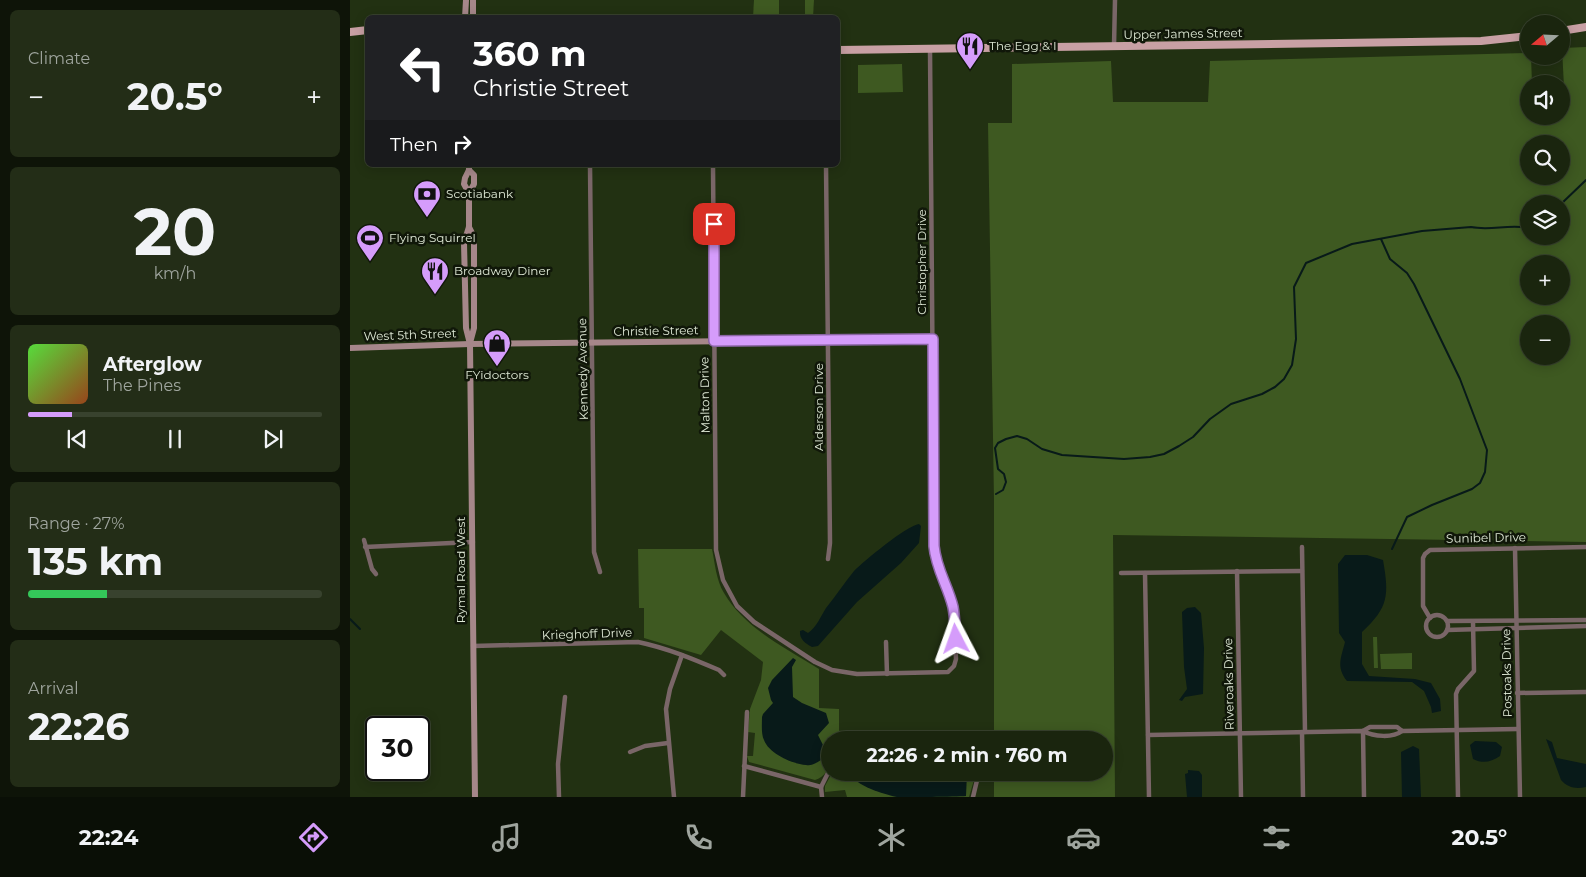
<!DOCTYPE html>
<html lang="en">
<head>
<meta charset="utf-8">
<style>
  body { margin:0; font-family:Montserrat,sans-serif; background:#232d17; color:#f1f3f6; height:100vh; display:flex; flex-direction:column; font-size:19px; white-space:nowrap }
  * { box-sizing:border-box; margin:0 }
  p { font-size:16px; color:#9fa59e }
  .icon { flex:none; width:28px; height:28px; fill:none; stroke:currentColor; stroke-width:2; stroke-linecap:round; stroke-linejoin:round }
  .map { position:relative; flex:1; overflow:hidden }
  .sheet { display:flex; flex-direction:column; gap:10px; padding:10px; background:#0e1408; width:350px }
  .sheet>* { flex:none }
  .hud { position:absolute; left:15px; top:15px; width:475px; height:152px; border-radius:8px; box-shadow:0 2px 12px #0003,0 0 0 1px #38422e; background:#202124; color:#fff; overflow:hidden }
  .needle { width:32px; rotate:251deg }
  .buttons { position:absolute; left:1170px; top:15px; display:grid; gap:10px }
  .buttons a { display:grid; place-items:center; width:50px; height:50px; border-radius:50%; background:#1a250e; box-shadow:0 2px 12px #0003,0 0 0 1px #38422e; font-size:25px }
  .speed { position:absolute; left:15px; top:716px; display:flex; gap:10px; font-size:25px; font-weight:700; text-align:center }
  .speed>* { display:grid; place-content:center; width:65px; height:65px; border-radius:50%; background:#1a250e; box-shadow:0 2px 12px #0003,0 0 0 1px #38422e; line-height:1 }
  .speed .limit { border:2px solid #111; border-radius:8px; background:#fff; color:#111 }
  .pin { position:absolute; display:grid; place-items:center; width:42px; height:42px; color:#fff; margin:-21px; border-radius:10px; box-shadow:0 2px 8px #0006 }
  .me { position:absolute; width:55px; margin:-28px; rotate:356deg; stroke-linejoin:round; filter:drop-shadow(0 0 4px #0008) }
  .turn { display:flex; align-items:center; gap:18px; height:105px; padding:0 25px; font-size:22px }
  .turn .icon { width:65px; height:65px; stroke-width:2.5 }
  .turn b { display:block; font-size:35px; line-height:42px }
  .then { display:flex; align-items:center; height:48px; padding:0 25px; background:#0003; gap:10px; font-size:19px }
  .big { font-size:38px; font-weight:700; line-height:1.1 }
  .sheet .widget { flex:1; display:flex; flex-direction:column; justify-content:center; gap:8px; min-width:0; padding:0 18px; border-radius:8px; background:#232d17 }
  .sheet .dial { align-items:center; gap:0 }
  .dial b { font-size:65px; line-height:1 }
  .song { display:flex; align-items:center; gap:15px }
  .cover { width:60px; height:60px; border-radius:8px; background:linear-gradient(135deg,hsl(110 70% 55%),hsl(20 70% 35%)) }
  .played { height:5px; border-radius:2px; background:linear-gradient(90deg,#d59cfb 15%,#38422e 15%) }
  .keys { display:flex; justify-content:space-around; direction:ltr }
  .heat { display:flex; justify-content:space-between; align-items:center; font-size:28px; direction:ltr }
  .charge { height:8px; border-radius:4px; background:linear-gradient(90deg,#34c759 27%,#38422e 0) }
  .trip { position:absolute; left:471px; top:731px; width:292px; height:50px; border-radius:25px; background:#1a250e; box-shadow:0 2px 12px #0003,0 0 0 1px #38422e; font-weight:700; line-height:50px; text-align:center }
  .dock { display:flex; height:80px; justify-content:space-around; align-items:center; background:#0a0f06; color:#9fa59e }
  .dock .icon { width:35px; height:35px }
  .dock .on { color:#d59cfb }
  .dock b { font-size:22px; color:#f1f3f6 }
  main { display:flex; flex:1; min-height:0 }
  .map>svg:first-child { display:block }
  .green { fill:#3e5921; fill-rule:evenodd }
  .water { fill:#081a19 }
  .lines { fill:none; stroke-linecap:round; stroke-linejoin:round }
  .stream { stroke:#081a19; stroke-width:2 }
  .street { stroke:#7a6668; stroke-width:4.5 }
  .secondary { stroke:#a6878a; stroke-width:6 }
  .primary { stroke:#c8a0a4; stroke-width:8 }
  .route-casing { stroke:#8a65a3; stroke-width:12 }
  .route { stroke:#d59cfb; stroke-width:9 }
  .labels { text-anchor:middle; stroke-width:5; stroke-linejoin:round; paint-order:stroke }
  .street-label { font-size:12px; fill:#dfe9d6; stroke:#101709 }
  .poi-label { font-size:12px; fill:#dfe9d6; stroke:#101709; text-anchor:start }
</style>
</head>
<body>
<main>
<section class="sheet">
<div class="widget"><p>Climate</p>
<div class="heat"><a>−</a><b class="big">20.5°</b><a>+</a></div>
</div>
<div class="widget dial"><b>20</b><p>km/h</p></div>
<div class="widget">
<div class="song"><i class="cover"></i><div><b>Afterglow</b><p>The Pines</p></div></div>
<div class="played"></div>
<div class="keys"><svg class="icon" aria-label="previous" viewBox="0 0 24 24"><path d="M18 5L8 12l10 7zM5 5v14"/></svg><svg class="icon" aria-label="pause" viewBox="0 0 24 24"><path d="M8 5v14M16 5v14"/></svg><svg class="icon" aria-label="next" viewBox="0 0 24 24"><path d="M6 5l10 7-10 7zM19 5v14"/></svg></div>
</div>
<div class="widget"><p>Range · 27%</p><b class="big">135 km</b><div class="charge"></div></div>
<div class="widget"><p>Arrival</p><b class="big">22:26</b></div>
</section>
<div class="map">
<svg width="1236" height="797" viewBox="0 0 1236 797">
  <rect width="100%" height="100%" fill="#223112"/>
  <g class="green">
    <path d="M404,0H429V17H403Z"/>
    <path d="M455,0H464L463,17H455Z"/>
    <path d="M1236,47V542L763,535L765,797H644V773L755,772V740H644V500L638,123H662V64L761,61L763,102H858L860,61L1179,53V56H1181L1182,84H1179V116H1211V87H1214L1212,48ZM1179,144H1211V176H1179ZM1179,204H1211V236H1179ZM1179,264H1211V296H1179ZM1179,324H1211V356H1179Z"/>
    <path d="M552,64L553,92L508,93V65Z"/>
    <path d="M288,549H362C365,563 366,580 374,593C394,628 436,648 469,669V708L489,709V730L493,739L480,740C480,756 483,774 465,780L399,762L397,756H403L405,733L398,732L400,709L411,680L413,662L371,630L351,655L294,638V608H289Z"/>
    <path d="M1023,637H1027L1028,668H1024Z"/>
    <path d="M1062,653V669H1031L1030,654Z"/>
    <path d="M482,773H626L619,797H497L495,790L475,792V786Z"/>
  </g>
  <g class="water">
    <path d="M569,524L571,526L569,543L551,563L507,602L468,646L462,647C456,644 449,639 450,631L453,630L458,633C466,628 471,616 476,608C486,596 494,583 504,571C514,561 556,526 569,524Z"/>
    <path d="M995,555H1017L1033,560C1039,595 1039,607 1012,632V664L1019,676L1065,679L1081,683L1090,699L1091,711L1082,713L1081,707L1074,691L1062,682L997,681C986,667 991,658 995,642L989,633L988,564Z"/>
    <path d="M845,607L851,613L854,648L853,694L835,697L832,701L829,700L837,689L834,667L832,612L837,608Z"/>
    <path d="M443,658L446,660L442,667L443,697L452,703L476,713L479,723L468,735L475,749L471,760C466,763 462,766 456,765C443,764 419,754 414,740C411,734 412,724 412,717L413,714L423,703L421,700L418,688L422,680Z"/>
    <path d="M1196,739L1202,742L1207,758L1236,764V787C1226,789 1218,788 1211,780Z"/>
    <path d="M1125,741L1146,742L1152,747L1150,756C1141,762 1133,764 1123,759L1120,745Z"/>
    <path d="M1063,746L1069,749L1071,797H1052L1051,752Z"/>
    <path d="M838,770L849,771L852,775V797H837L835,774L838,773Z"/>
    <path d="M499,773H617L616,796C605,797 558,797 547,797C533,794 506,786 499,773Z"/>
  </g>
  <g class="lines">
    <g class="stream">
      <path d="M1211,204L1236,180"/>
      <path d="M1031,239L1040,259L1057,273L1064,284L1110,379L1137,450L1135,472L1130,483L1122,489L1082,505L1057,517L1042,549"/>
      <path d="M646,494L653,490L656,482L654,474L648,469L645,448L648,443L656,439L667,436L677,439L692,449L712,455L774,459L800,457L814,454L829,446L843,437L860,419L881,404L912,394L925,387L934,379L942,365L946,339L944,287L956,263L1002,244L1072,231L1121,227C1140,231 1159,224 1179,228"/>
      <path d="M0,619L10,629"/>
    </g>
    <g class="street">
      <path d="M764,46L765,0"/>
      <path d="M240,165L244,552L250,572"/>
      <path d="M363,165L366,550L373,580L387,606L404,622L465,662L482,670L507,674L598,672L604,666L606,659L604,618L603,607L585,557L584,535L580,49"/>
      <path d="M476,165L480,543L478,559"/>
      <path d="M14,540L22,569L26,574"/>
      <path d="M15,547L123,542"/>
      <path d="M952,547L955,732"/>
      <path d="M1165,548L1170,797"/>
      <path d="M887,571L891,797"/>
      <path d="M771,573L952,571"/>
      <path d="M795,573L799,797"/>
      <circle cx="1087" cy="626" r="11"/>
      <path d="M1080,618L1073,606V558L1075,554L1080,550L1236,547"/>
      <path d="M1097,621L1236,620"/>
      <path d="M1097,630L1236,626"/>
      <path d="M536,642L537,674"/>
      <path d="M123,646L288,642C317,648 343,659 369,670L374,675"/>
      <path d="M1167,693L1236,692"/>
      <path d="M1013,731L1020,727H1047L1052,731L1168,729"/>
      <path d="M1013,731L1014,797"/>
      <path d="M952,732L953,797"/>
      <path d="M798,735L1013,731C1024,737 1043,738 1052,731"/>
      <path d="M499,740L506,738L557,740"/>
      <path d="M280,752L295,746L318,743"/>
      <path d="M394,766L471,787"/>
      <path d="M471,787L480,769"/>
      <path d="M471,787L472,797"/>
      <path d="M209,797L208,764L215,697"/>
      <path d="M324,797L316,709L320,689L332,655"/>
      <path d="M393,797L397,712"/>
      <path d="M623,797L629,772"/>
      <path d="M1108,797L1106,694L1108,689L1124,671L1123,622"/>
    </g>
    <g class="secondary">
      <path d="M115,18L116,0"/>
      <path d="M123,18V0"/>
      <path d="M119,165V170L115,178L114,184L119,193V227L114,243L116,328L120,344L125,797"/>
      <path d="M119,193L124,184V175L119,170"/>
      <path d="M119,227L124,237V328L120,343"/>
      <path d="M0,348L120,344L583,339"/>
    </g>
    <g class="primary">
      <path d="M1211,31L1236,27"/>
      <path d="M0,32L18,30"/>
      <path d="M488,50L1131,41L1179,36"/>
    </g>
  </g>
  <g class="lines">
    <g class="route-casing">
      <path id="route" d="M364,224V341L583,339L584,546C586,569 598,586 603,607C605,618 605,629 606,639"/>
    </g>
    <use href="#route" class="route"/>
  </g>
  <defs>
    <g id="restaurant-pin" transform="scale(1.4375)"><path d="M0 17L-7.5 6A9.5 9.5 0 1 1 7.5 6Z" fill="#d59cfb" stroke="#101709"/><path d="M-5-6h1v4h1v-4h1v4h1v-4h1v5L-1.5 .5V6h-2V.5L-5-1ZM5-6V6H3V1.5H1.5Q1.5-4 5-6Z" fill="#111"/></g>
    <g id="bank-pin" transform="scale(1.4375)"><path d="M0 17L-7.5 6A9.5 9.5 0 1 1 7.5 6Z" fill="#d59cfb" stroke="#101709"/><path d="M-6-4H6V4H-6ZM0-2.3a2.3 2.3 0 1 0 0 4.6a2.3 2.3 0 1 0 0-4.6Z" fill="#111"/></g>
    <g id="stadium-pin" transform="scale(1.4375)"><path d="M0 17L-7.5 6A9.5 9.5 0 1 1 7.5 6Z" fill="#d59cfb" stroke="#101709"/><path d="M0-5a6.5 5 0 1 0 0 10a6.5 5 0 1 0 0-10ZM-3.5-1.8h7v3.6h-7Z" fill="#111"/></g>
    <g id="shop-pin" transform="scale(1.4375)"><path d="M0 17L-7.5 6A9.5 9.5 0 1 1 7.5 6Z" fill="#d59cfb" stroke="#101709"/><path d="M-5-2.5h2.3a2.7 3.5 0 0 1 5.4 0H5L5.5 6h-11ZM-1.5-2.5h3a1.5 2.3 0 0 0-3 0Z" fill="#111"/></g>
  </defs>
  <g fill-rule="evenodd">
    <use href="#restaurant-pin" x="620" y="46"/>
    <use href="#bank-pin" x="77" y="194"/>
    <use href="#stadium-pin" x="20" y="238"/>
    <use href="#restaurant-pin" x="85" y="271"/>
    <use href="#shop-pin" x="147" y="343"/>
  </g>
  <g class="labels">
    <g class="street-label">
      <text transform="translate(833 34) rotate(-1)" y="4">Upper James Street</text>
      <text transform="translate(572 262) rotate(-90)" y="4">Christopher Drive</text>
      <text transform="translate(306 331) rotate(-1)" y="4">Christie Street</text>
      <text transform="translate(60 335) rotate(-2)" y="4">West 5th Street</text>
      <text transform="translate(233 369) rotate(-91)" y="4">Kennedy Avenue</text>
      <text transform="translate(355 395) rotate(-91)" y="4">Malton Drive</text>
      <text transform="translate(469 407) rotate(-90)" y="4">Alderson Drive</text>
      <text transform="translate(1136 538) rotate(-1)" y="4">Sunibel Drive</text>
      <text transform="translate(111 570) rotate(-90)" y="4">Rymal Road West</text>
      <text transform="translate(237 634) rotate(-2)" y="4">Krieghoff Drive</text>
      <text transform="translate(1157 673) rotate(-91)" y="4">Postoaks Drive</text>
      <text transform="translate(879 684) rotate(-91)" y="4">Riveroaks Drive</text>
    </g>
    <g class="poi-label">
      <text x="639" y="50">The Egg &amp; I</text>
      <text x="96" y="198">Scotiabank</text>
      <text x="39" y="242">Flying Squirrel</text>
      <text x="104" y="275">Broadway Diner</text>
      <text x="147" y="379" text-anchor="middle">FYidoctors</text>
    </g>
  </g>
</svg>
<div class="buttons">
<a><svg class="needle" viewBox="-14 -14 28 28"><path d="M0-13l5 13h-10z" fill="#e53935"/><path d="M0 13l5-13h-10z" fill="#9fa59e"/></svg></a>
<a><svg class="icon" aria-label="sound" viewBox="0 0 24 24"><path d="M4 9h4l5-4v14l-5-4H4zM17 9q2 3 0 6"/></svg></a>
<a><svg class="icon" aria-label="search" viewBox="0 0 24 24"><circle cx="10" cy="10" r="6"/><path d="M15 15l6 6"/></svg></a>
<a><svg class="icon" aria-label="layers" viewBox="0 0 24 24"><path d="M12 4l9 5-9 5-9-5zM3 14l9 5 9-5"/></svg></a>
<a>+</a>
<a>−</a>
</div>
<div class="speed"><div class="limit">30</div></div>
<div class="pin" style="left:364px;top:224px;background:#d93025"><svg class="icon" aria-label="arrive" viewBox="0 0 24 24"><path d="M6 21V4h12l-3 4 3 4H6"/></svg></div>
<svg class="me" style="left:606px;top:639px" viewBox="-20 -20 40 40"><path d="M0-17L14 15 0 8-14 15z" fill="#d59cfb" stroke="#fff" stroke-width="4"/></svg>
<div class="trip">22:26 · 2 min · 760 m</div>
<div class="hud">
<div class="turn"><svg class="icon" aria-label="left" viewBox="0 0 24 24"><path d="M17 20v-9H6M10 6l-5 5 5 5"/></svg><div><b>360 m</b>Christie Street</div></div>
<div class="then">Then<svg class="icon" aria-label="right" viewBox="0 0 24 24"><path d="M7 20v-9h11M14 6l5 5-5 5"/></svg></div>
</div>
</div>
</main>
<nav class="dock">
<b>22:24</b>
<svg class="icon on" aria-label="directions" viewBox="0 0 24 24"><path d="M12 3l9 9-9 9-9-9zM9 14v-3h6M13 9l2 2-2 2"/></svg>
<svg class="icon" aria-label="music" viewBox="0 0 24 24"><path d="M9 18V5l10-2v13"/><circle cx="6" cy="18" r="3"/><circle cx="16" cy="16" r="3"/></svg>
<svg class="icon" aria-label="phone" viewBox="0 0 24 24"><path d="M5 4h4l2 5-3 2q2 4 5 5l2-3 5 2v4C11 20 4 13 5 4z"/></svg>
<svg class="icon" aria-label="climate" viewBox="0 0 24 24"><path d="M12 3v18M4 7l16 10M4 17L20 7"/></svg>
<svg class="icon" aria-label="car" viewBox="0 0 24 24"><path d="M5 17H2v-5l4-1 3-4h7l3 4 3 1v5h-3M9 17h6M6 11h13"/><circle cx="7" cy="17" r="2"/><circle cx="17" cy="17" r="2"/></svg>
<svg class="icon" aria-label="filters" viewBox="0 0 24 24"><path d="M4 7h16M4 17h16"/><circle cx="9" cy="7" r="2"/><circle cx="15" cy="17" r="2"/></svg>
<b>20.5°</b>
</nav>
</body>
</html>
